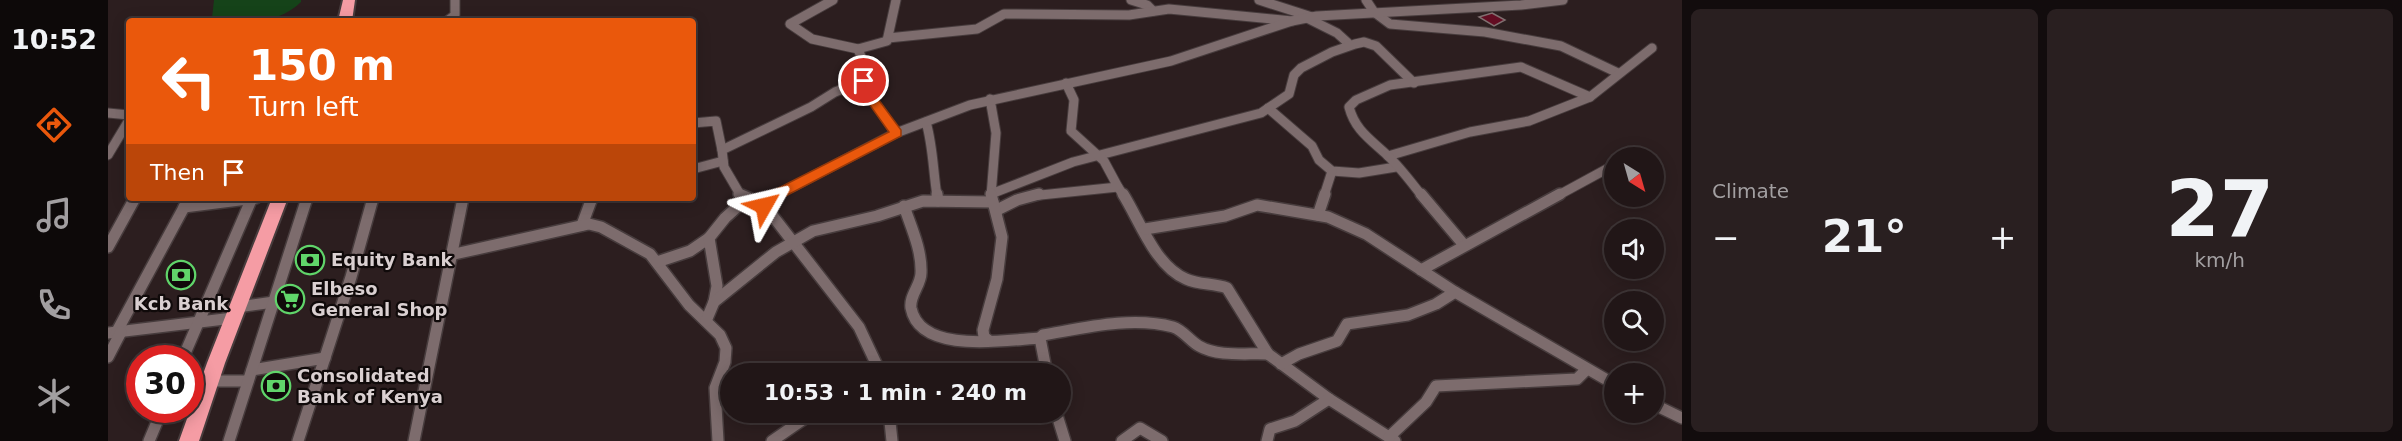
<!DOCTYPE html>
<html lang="en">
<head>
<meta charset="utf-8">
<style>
  body { margin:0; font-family:"DejaVu Sans",sans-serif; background:#291f20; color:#f1f3f6; height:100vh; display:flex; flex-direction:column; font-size:22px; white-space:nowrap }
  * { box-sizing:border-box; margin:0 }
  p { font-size:20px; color:#a29fa1 }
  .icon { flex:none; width:33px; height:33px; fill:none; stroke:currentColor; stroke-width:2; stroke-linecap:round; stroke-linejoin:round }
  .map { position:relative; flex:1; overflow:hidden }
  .sheet { display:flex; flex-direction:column; gap:9px; padding:9px; background:#120c0d; width:720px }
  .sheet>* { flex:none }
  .banner { position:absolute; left:18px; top:18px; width:570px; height:183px; border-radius:6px; box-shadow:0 3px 15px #0003,0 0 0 2px #3e3536; background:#ea580c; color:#fff; overflow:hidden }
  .needle { width:39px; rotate:143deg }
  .tools { position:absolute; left:1496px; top:147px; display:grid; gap:12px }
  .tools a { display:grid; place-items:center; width:60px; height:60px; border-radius:50%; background:#211617; box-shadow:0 3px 15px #0003,0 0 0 2px #3e3536; font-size:30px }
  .speed { position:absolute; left:18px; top:345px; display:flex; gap:12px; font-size:30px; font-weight:700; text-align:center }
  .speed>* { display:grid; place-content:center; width:78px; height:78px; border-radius:50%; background:#211617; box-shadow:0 3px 15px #0003,0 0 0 2px #3e3536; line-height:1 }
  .speed .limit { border:9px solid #d22; background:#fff; color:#111 }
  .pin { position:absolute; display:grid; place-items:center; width:51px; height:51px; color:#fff; margin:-26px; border:3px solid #fff; border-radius:50%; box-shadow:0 2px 6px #0007 }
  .me { position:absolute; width:66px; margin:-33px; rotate:53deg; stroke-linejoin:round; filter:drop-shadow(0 0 4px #0008) }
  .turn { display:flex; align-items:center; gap:21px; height:126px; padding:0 24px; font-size:27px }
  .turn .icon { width:78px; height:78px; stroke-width:2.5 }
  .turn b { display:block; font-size:42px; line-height:51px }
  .then { display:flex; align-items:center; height:57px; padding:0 24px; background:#0003; gap:12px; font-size:22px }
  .big { font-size:45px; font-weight:700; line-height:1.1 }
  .sheet .widget { flex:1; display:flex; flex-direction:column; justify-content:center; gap:9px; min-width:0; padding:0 21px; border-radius:9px; background:#291f20 }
  .sheet .dial { align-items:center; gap:0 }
  .dial b { font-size:78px; line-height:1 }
  .heat { display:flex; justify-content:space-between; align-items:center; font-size:33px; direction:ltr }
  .sheet .tiles { flex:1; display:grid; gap:9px; grid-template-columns:repeat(2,1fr) }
  .trip { position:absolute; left:612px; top:363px; width:351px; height:60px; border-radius:30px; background:#211617; box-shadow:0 3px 15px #0003,0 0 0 2px #3e3536; font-weight:700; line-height:60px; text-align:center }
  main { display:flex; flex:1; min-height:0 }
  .dock { display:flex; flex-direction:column; width:108px; justify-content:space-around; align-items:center; background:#0d0909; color:#a29fa1 }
  .dock .icon { width:42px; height:42px }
  .dock .active { color:#ea580c }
  .dock b { font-size:27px; color:#f1f3f6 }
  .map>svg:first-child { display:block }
  .green { fill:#154319 }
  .building { fill:#630c22; stroke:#806f70; stroke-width:1.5 }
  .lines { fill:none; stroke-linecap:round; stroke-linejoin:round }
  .minor-far1-casing { stroke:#473c3d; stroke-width:11 }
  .minor-casing { stroke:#473c3d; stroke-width:14 }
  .highway-casing { stroke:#473c3d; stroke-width:4 }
  .minor-far1 { stroke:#7d6c6d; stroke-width:9 }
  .minor { stroke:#7d6c6d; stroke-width:11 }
  .highway { fill:#f59ca4; fill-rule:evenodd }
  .route { fill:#ea580c; stroke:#983908; stroke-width:1.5 }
  .labels { text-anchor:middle; stroke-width:4.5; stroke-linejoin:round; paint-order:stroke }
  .poi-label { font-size:18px; font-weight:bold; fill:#dad0d1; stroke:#100a0a; text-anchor:start }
</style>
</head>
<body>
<main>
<nav class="dock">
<b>10:52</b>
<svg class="icon active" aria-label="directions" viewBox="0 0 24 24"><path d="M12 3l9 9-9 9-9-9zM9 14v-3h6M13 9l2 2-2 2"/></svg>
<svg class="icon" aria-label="music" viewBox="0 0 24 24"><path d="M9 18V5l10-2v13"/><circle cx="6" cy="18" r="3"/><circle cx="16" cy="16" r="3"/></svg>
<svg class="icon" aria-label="phone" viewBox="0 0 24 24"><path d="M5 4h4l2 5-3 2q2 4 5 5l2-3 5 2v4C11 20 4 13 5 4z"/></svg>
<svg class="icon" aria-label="climate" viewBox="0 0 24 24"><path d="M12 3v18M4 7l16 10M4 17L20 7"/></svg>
</nav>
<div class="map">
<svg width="1574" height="441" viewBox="0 0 1574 441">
  <rect width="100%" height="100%" fill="#2c1e1f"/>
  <path class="green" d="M106,0H193V2C169,25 141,21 109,21L104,18Z"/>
  <path class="building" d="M1384,13L1397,20L1386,26L1371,17Z"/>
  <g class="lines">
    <g class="minor-far1-casing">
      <g id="minor-far1">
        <path d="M1023,0L1039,5L1045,11"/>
        <path d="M1151,0L1204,17"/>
        <path d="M1258,0L1266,12L1282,24L1377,32L1453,46L1510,73"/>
        <path d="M1199,18L1229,33L1240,43"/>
        <path d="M339,21L347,15V0"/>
        <path d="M780,38L869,29L896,14L1021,15L1061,9L1184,21"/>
        <path d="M750,49L779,41L788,0"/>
        <path d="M753,83L788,133"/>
        <path d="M882,99L888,133L883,196"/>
        <path d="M1160,108L1204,146L1211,160L1224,171L1251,173L1288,167"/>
        <path d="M0,113L21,115"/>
        <path d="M818,122C825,146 825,170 829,196"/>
        <path d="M585,123L608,121L614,150"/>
        <path d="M0,155L21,120"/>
        <path d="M1280,156L1362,132L1421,121L1482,97L1544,48"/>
        <path d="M585,169L615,161"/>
        <path d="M1010,187L1016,196"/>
        <path d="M883,194L965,162L1153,113L1181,94L1186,75L1193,68L1224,52L1247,44L1256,42L1268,46L1306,83"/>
        <path d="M633,196L616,167L614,150L703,107L727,92L756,81L758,69L750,49L704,39L682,24L725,0"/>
        <path d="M667,196L788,133L862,105L1063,61L1184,21L1209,16L1413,5L1455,0"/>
        <path d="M923,196L1010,187L996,161L963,131L966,100L958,83"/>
        <path d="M1216,196L1224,171"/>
        <path d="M1314,196C1303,182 1292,167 1279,155C1262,139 1247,130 1241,107L1248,100L1282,85L1413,67L1482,97"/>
        <path d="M1449,196L1506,165"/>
      </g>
    </g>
    <g class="minor-casing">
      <g id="minor">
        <path d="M631,194L653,203L664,215L751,327L773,374"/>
        <path d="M829,194L830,201"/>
        <path d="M1015,194C1032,221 1047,266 1078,279C1091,285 1106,283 1119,288L1160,354L1221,399L1287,441"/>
        <path d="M1313,194L1356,245"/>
        <path d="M653,203L670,194"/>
        <path d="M796,206C803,227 814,250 813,273C813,285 801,296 803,308C812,355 898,340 932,338"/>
        <path d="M76,207L148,198"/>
        <path d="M889,210L909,200L931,194"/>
        <path d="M1210,215L1217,194"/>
        <path d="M474,225L484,198"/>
        <path d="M1037,229L1117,216L1149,205L1220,217L1258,234L1347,292L1506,384"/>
        <path d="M0,247L27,198"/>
        <path d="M342,255L481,224L493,227L542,254L581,305L612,335L618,348L617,362L607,388L610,441"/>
        <path d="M549,262L582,251L601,238"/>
        <path d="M1313,270L1452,194"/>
        <path d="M606,302L609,286L601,238L617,218L638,199"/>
        <path d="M129,307L166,302"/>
        <path d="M598,321L606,302L668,252L705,231L769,216L815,201L885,202"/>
        <path d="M0,333L125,318"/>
        <path d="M8,333L81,198"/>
        <path d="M880,340L876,337L875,330L889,279L894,237L883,194"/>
        <path d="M0,357L13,332"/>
        <path d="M75,358L144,198"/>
        <path d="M1173,364L1191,354L1229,341L1239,324L1300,315L1328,304L1347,292"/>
        <path d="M144,370L217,358"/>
        <path d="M939,374L932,338L935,335C976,328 1023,316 1065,327C1075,330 1082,341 1091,346C1110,357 1138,353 1160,354"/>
        <path d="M102,381H140"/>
        <path d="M1545,404L1574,418"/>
        <path d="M781,412L784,441"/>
        <path d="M948,412L957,441"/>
        <path d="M1281,437L1318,402L1328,386L1469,379L1478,370"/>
        <path d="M41,441L54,410"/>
        <path d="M121,441L199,198"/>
        <path d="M190,441L243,277L265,198"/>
        <path d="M306,441L355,198"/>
        <path d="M664,441L706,412"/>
        <path d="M1014,441L1032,428L1054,441"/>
        <path d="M1159,441L1162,429L1187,421L1221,399"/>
      </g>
    </g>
    <g class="highway-casing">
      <g id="highway">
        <path d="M235,0H247L244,21H230Z"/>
        <path d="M164,198H180L117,363L91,441H71L99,363Z"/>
      </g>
    </g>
    <use href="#minor-far1" class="minor-far1"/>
    <use href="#minor" class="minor"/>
    <use href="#highway" class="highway"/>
  </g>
  <path class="route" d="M756,77L760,78L759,84L793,130V136L662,204L661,209H651L647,203L649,199L781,132L747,84Z"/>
  <defs>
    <g id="bank-ring" transform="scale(1.5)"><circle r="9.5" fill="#100a0a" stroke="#60d56a" stroke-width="1.5"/><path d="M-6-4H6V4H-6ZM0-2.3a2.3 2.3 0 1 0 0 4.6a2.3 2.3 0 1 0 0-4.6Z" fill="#60d56a"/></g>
    <g id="supermarket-ring" transform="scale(1.5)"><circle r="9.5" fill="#100a0a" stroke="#60d56a" stroke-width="1.5"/><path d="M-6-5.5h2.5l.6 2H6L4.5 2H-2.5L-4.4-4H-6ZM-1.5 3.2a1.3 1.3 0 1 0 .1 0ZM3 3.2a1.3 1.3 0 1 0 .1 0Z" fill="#60d56a"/></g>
  </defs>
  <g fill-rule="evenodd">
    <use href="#bank-ring" x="202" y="260"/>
    <use href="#bank-ring" x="73" y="275"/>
    <use href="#supermarket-ring" x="182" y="299"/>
    <use href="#bank-ring" x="168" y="386"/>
  </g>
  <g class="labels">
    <g class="poi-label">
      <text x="223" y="266">Equity Bank</text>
      <text x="203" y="295">Elbeso<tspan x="203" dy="21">General Shop</tspan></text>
      <text x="73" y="310" text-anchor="middle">Kcb Bank</text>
      <text x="189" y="382">Consolidated<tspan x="189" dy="21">Bank of Kenya</tspan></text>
    </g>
  </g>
</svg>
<div class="tools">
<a><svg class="needle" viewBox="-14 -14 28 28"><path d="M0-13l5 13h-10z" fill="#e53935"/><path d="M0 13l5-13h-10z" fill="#a29fa1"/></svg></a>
<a><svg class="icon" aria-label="sound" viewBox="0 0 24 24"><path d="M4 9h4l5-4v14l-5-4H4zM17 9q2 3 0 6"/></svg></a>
<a><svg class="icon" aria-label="search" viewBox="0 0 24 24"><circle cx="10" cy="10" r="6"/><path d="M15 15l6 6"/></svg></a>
<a>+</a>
</div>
<div class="speed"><div class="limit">30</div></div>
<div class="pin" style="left:756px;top:81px;background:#d93025"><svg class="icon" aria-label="arrive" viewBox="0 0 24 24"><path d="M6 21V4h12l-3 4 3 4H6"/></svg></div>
<svg class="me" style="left:656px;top:206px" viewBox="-20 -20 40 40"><path d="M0-17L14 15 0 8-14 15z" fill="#ea580c" stroke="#fff" stroke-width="4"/></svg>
<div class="trip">10:53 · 1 min · 240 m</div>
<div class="banner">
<div class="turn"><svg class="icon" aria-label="left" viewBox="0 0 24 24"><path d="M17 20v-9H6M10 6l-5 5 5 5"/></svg><div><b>150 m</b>Turn left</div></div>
<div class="then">Then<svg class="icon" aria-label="arrive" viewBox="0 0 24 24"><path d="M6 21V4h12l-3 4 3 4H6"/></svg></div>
</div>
</div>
<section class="sheet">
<div class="tiles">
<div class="widget"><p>Climate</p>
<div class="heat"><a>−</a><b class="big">21°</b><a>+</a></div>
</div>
<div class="widget dial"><b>27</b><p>km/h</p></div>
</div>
</section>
</main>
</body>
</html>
